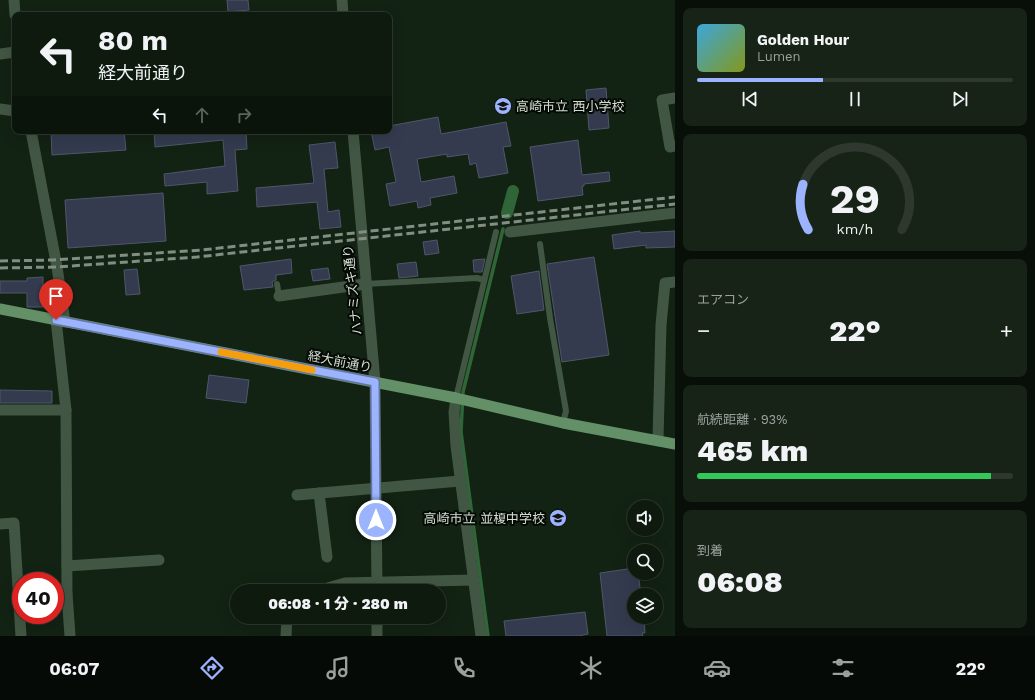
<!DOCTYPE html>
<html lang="ja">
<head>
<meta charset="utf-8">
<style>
  body { margin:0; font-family:"Work Sans","Noto Sans JP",sans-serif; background:#172317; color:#f1f3f6; height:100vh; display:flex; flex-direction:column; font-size:15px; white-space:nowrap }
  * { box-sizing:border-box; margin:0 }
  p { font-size:13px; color:#9ba19e }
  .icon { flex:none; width:22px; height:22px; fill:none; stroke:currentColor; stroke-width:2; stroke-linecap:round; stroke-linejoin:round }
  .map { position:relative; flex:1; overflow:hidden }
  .panel { display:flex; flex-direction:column; gap:8px; padding:8px; background:#080e08; width:360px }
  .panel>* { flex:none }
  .banner { position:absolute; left:12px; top:12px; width:380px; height:122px; border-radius:8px; box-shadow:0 4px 16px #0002,0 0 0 1px #2e382e; background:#0e1a0e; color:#f1f3f6; overflow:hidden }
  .controls { position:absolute; left:627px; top:500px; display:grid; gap:8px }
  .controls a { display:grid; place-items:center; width:36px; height:36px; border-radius:50%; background:#0e1a0e; box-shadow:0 4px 16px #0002,0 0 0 1px #2e382e; font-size:20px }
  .speed { position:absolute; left:12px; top:572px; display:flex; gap:8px; font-size:20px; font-weight:700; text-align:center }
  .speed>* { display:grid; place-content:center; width:52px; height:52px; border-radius:50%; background:#0e1a0e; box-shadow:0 4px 16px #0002,0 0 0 1px #2e382e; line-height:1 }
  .speed .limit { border:6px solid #d22; background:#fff; color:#111 }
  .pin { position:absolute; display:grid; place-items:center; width:34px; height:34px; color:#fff; margin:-41px -17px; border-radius:50% 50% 50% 0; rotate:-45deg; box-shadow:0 0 4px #0007 }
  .pin .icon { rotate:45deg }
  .me { position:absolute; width:44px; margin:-22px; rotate:0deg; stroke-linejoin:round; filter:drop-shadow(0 0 3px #0008) }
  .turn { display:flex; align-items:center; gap:14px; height:84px; padding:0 20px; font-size:18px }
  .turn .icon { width:52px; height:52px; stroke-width:2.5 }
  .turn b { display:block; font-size:28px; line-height:34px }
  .lanes { display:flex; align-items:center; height:38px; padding:0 20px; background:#0003; justify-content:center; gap:20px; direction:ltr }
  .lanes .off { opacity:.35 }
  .big { font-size:30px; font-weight:800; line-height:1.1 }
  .panel .widget { flex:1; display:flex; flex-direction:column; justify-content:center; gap:6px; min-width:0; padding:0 14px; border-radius:8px; background:#172317 }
  .panel .dial { align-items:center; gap:0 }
  .dial svg { height:104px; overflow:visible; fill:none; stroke:#2e382e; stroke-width:7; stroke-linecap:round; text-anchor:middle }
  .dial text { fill:#f1f3f6; stroke:none }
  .song { display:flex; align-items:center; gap:12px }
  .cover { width:48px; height:48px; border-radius:6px; background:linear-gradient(135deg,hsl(200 70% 55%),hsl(70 70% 35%)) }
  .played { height:4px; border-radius:2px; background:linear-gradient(90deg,#9cb4fd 40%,#2e382e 40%) }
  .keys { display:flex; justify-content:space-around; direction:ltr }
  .heat { display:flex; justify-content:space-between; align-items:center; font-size:22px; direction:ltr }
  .charge { height:6px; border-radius:3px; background:linear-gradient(90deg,#34c759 93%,#2e382e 0) }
  .trip { position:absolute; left:230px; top:584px; width:216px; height:40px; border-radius:20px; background:#0e1a0e; box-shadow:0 4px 16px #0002,0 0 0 1px #2e382e; font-weight:800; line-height:40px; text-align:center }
  .tab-bar { display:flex; height:64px; justify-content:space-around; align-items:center; background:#060a06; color:#9ba19e }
  .tab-bar .icon { width:28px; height:28px }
  .tab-bar .on { color:#9cb4fd }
  .tab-bar b { font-size:18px; color:#f1f3f6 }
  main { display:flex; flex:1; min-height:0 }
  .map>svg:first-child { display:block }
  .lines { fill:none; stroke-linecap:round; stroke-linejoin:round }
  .stream { stroke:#306537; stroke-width:3.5 }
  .canal { stroke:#306537; stroke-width:12 }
  .building { fill:#343b4f; stroke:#4f566b }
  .service { stroke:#425743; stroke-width:6 }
  .minor { stroke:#425743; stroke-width:11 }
  .tertiary { stroke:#425743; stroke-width:11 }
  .primary { stroke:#639067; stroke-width:11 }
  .rail { stroke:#818e81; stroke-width:3; stroke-dasharray:8 4; stroke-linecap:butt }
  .route-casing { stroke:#6575a4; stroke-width:10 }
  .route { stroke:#9cb4fd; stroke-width:7 }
  .slow { stroke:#f59e0b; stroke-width:7 }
  .labels { text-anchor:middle; stroke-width:4; stroke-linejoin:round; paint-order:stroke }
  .poi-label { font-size:13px; fill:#d3ded3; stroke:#040904; text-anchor:start }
  .street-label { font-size:13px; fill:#d3ded3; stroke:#040904 }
</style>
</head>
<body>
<main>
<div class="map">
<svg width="675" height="636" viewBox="0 0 675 636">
  <rect width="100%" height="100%" fill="#122213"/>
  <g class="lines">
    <path class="stream" d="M488,636L461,432L463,392L503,229"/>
    <path class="canal" d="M507,213L513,191"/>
  </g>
  <g class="building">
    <path d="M227,0H248L249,10L228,12Z"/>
    <path d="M606,88L609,128L589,130L586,90Z"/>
    <path d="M438,117L441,134L506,122L511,146L503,147L508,173L479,178L476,163L470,165L468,154L447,157V154L417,159L421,182L454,176L457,193L430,198L431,205L418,208L417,201L390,206L386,184L396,182L389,147L375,150L371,131H389V126Z"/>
    <path d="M51,131H124L126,150L52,155Z"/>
    <path d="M154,131H246L247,149L235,150L238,191L207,194V182L165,186L164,174L225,166L223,140L155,147Z"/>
    <path d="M578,140L582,175L609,172L610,181L584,184V186H582L583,195L538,201L530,147Z"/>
    <path d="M335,142L338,168L324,169L328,212L339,210L341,227L320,229L317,202L257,207L256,188L314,183L309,145Z"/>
    <path d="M163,193L166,241L68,248L65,200Z"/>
    <path d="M640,231V233L675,231V247L646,248V245L614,249L612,235Z"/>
    <path d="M437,240L439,253L425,255L423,242Z"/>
    <path d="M594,257L609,355L562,362L547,264Z"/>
    <path d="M291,259L292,273L276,275V280L272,282L273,287L244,290L240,266Z"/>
    <path d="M485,259L482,272H474L473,260Z"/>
    <path d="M416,262L418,276L399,278L397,264Z"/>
    <path d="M328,268L330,279L313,281L311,270Z"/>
    <path d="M137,269L140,294L126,295L124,270Z"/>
    <path d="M539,271L544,310L517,314L511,276Z"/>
    <path d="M43,277V307H27V293H0V281H27V278Z"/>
    <path d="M209,375L249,380L246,403L206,398Z"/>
    <path d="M0,390L52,391V403H0Z"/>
    <path d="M634,568V573H638L641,595H634V617H644L645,633H642L643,636H607L600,573Z"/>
    <path d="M585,612L588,634L578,636H506L504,621Z"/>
  </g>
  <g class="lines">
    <g class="service">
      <path d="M540,244L550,318L566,411L563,423"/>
      <path d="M277,284L279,296"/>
      <path d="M365,284L477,278L484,280"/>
      <path d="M456,398L496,232"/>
    </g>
    <g class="minor">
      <path d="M0,54L15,52"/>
      <path d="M675,98L662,100L670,147L675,146"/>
      <path d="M0,109L15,111"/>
      <path d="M510,232L675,213"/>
      <path d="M279,296L365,284"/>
      <path d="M56,320L66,410L67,594L70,636"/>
      <path d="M456,398L454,412L456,446L481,636"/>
      <path d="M0,410H66"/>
      <path d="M658,439L661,325L665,283L675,282"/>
      <path d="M319,493L327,557"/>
      <path d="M297,495L460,481"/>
      <path d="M0,524L14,523L21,636"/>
      <path d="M67,566L159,560"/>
      <path d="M317,591L345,583L473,580"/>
      <path d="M55,594H67"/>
      <path d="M286,636L287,617"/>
    </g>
    <g class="tertiary">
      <path d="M14,0L15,15"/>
      <path d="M342,0L343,15"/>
      <path d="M31,131L57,267L65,322"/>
      <path d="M353,131L375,382L377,591"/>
      <path d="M377,617V636"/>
    </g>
    <path class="primary" d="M0,309L456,398L563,423L675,444"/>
    <g class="rail">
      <path d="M0,261L54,260L202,250L675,197"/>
      <path d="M0,268L57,267L197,257L675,204"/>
    </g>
  </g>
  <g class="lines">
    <g class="route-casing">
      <path id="route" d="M56,320L375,382L376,520"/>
    </g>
    <use href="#route" class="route"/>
    <path class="slow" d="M221,352L312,370"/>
  </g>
  <defs>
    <g id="school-disc" transform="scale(0.9)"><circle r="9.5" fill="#9cb4fd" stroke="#040904"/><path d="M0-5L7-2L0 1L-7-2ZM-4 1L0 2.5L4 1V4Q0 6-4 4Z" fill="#111"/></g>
  </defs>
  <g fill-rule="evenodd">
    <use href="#school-disc" x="503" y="106"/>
    <use href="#school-disc" x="558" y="518"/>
  </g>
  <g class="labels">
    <g class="poi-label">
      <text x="516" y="111">高崎市立 西小学校</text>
      <text x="545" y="523" text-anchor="end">高崎市立 並榎中学校</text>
    </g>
    <g class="street-label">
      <text transform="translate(352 290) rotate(-96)" y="5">ハナミズキ通り</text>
      <text transform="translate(340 361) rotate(11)" y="5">経大前通り</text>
    </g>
  </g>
</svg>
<div class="controls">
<a><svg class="icon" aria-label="sound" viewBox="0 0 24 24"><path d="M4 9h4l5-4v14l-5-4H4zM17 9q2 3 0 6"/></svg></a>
<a><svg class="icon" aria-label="search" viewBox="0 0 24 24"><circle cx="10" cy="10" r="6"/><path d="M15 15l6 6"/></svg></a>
<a><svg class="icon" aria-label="layers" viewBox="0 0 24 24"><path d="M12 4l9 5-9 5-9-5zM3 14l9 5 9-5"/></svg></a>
</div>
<div class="speed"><div class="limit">40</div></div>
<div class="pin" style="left:56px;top:320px;background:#d93025"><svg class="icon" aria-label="arrive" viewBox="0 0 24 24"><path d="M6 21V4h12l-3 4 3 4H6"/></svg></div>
<svg class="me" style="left:376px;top:520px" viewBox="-20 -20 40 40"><circle r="17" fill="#9cb4fd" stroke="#fff" stroke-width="3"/><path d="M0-11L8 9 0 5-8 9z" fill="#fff"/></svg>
<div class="trip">06:08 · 1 分 · 280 m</div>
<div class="banner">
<div class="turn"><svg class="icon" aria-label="left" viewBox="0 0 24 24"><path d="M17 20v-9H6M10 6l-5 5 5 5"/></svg><div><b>80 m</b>経大前通り</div></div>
<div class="lanes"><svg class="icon" aria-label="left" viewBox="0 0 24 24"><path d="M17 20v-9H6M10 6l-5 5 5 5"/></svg><svg class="icon off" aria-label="ahead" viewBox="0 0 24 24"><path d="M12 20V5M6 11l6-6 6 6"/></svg><svg class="icon off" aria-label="right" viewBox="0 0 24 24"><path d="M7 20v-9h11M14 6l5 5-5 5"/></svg></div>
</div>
</div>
<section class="panel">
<div class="widget">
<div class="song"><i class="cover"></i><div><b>Golden Hour</b><p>Lumen</p></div></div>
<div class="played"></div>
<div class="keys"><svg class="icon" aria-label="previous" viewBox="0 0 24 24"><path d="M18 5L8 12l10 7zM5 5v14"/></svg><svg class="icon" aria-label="pause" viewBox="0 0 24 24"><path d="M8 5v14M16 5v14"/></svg><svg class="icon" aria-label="next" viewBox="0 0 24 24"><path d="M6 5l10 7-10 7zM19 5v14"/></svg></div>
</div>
<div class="widget dial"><svg viewBox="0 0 100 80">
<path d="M14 69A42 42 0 1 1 86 69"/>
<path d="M14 69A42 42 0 0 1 10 34" stroke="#9cb4fd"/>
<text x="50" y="56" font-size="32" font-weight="700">29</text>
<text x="50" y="72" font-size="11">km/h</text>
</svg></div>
<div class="widget"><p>エアコン</p>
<div class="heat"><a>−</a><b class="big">22°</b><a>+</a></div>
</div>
<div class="widget"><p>航続距離 · 93%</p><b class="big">465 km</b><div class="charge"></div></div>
<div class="widget"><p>到着</p><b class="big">06:08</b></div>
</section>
</main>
<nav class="tab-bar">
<b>06:07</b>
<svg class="icon on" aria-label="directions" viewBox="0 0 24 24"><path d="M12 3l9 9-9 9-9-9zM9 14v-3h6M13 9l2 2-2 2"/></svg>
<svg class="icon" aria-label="music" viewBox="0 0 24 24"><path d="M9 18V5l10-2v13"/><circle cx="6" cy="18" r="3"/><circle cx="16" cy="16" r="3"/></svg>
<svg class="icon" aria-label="phone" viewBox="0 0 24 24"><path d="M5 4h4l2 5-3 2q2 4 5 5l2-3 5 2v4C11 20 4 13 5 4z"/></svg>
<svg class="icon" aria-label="climate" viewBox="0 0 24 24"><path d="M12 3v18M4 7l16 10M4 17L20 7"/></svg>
<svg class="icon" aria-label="car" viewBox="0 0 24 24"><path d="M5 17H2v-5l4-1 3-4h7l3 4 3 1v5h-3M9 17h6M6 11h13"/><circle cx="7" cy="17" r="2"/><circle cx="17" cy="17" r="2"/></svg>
<svg class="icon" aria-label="filters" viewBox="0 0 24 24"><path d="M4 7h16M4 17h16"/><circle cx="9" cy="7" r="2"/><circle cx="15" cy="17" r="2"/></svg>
<b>22°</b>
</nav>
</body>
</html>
